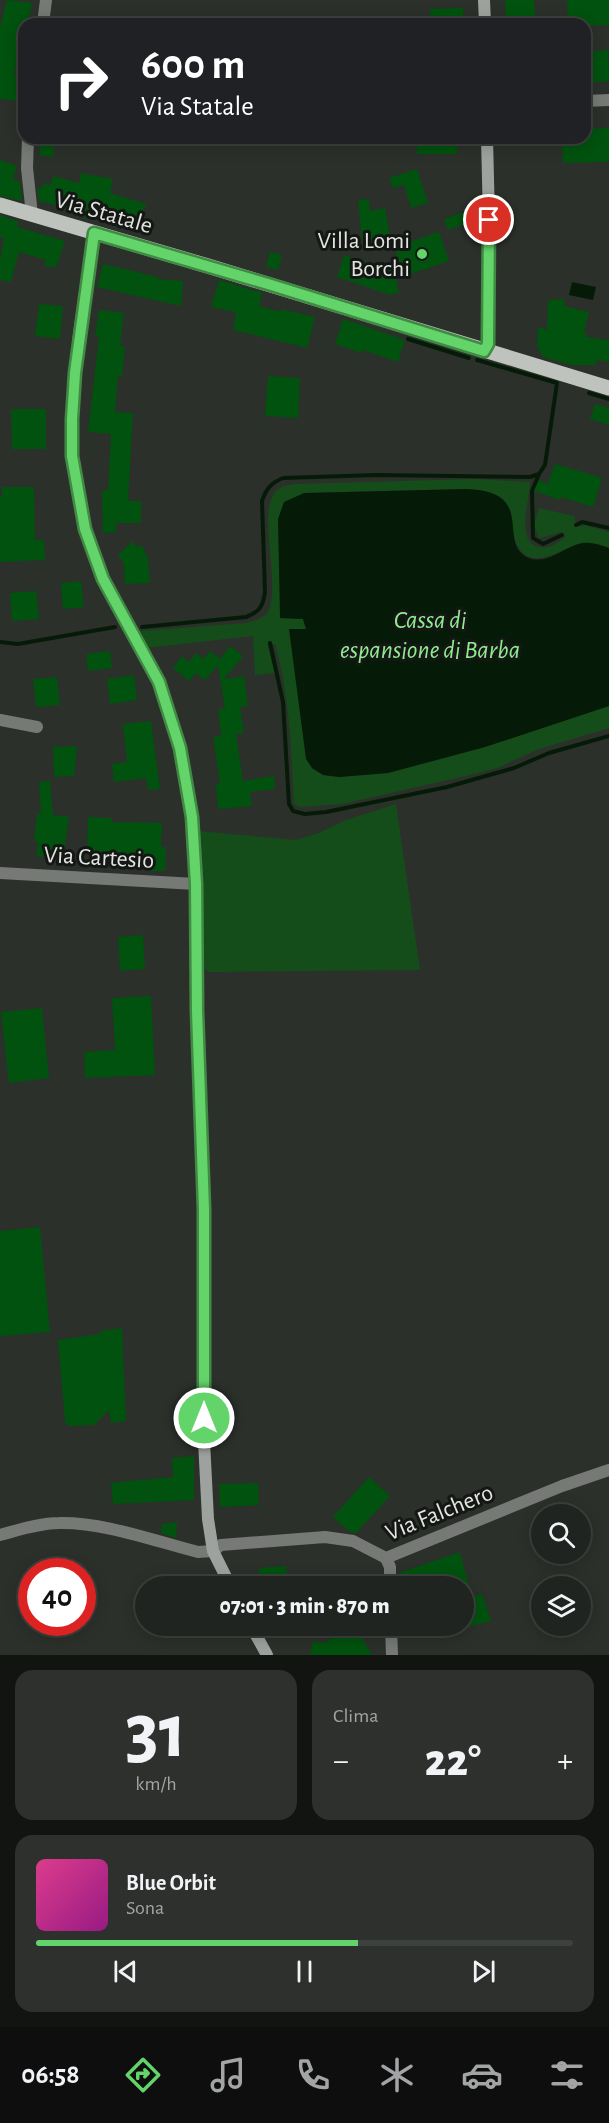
<!DOCTYPE html>
<html lang="it">
<head>
<meta charset="utf-8">
<style>
  body { margin:0; font-family:"Alegreya Sans",sans-serif; background:#2d302d; color:#f1f3f6; height:100vh; display:flex; flex-direction:column; font-size:22px; white-space:nowrap }
  * { box-sizing:border-box; margin:0 }
  p { font-size:20px; color:#a2a4a5 }
  .icon { flex:none; width:33px; height:33px; fill:none; stroke:currentColor; stroke-width:2; stroke-linecap:round; stroke-linejoin:round }
  .map { position:relative; height:1655px; overflow:hidden }
  .side { display:flex; flex-direction:column; gap:15px; padding:15px; background:#121412; flex:1 }
  .side>* { flex:none }
  .guide { position:absolute; left:18px; top:18px; width:573px; height:126px; border-radius:18px; box-shadow:0 3px 15px #0003,0 0 0 2px #3d413e; background:#202124; color:#fff; overflow:hidden }
  .buttons { position:absolute; left:531px; top:1504px; display:grid; gap:12px }
  .buttons a { display:grid; place-items:center; width:60px; height:60px; border-radius:50%; background:#202420; box-shadow:0 3px 15px #0003,0 0 0 2px #3d413e; font-size:30px }
  .speed { position:absolute; left:18px; top:1558px; display:flex; gap:12px; font-size:30px; font-weight:700; text-align:center }
  .speed>* { display:grid; place-content:center; width:78px; height:78px; border-radius:50%; background:#202420; box-shadow:0 3px 15px #0003,0 0 0 2px #3d413e; line-height:1 }
  .speed .limit { border:9px solid #d22; background:#fff; color:#111 }
  .pin { position:absolute; display:grid; place-items:center; width:51px; height:51px; color:#fff; margin:-26px; border:3px solid #fff; border-radius:50%; box-shadow:0 2px 6px #0007 }
  .me { position:absolute; width:66px; margin:-33px; rotate:0deg; stroke-linejoin:round; filter:drop-shadow(0 0 4px #0008) }
  .turn { display:flex; align-items:center; gap:21px; height:126px; padding:0 24px; font-size:27px }
  .turn .icon { width:78px; height:78px; stroke-width:2.5 }
  .turn b { display:block; font-size:42px; line-height:51px }
  .big { font-size:45px; font-weight:800; line-height:1.1 }
  .side .widget { flex:1; display:flex; flex-direction:column; justify-content:center; gap:9px; min-width:0; padding:0 21px; border-radius:18px; background:#2d302d }
  .side .dial { align-items:center; gap:0 }
  .dial b { font-size:78px; line-height:1 }
  .song { display:flex; align-items:center; gap:18px }
  .cover { width:72px; height:72px; border-radius:9px; background:linear-gradient(135deg,hsl(330 70% 55%),hsl(310 70% 35%)) }
  .played { height:6px; border-radius:3px; background:linear-gradient(90deg,#63d469 60%,#3d413e 60%) }
  .keys { display:flex; justify-content:space-around; direction:ltr }
  .heat { display:flex; justify-content:space-between; align-items:center; font-size:33px; direction:ltr }
  .side .tiles { flex:1; display:grid; gap:15px; grid-template-columns:1fr 1fr }
  .widget:last-child { grid-column:span 2 }
  .trip { position:absolute; left:135px; top:1576px; width:339px; height:60px; border-radius:30px; background:#202420; box-shadow:0 3px 15px #0003,0 0 0 2px #3d413e; font-weight:800; line-height:60px; text-align:center }
  .tabs { display:flex; height:96px; justify-content:space-around; align-items:center; background:#0d0e0d; color:#a2a4a5 }
  .tabs .icon { width:42px; height:42px }
  .tabs .selected { color:#63d469 }
  .tabs b { font-size:27px; color:#f1f3f6 }
  .map>svg:first-child { display:block }
  .green { fill:#154d1a }
  .water { fill:#061b07 }
  .lines { fill:none; stroke-linecap:round; stroke-linejoin:round }
  .stream { stroke:#061b07; stroke-width:4 }
  .building { fill:#00520e }
  .street { stroke:#767976; stroke-width:12 }
  .secondary { stroke:#9ea29e; stroke-width:12 }
  .primary { stroke:#bec3bd; stroke-width:15 }
  .route-casing { stroke:#408a44; stroke-width:15 }
  .route { stroke:#63d469; stroke-width:10 }
  .poi-dot { fill:#63d469; stroke:#151715; stroke-width:2 }
  .labels { text-anchor:middle; stroke-width:6; stroke-linejoin:round; paint-order:stroke }
  .street-label { font-size:24px; fill:#e2e5e2; stroke:#151715 }
  .poi-label { font-size:24px; fill:#e2e5e2; stroke:#151715; text-anchor:end }
  .water-label { font-size:26px; font-style:italic; fill:#8eeb90; stroke:#151715 }
</style>
</head>
<body>
<div class="map">
<svg width="609" height="1655" viewBox="0 0 609 1655">
  <rect width="100%" height="100%" fill="#2b302b"/>
  <g class="green">
    <path d="M475,479L530,482C530,498 515,543 539,547C549,549 558,543 565,537L562,532L539,538L534,525L539,508L574,516L576,525L579,527L584,525L609,532V548C600,545 590,541 581,544C560,548 533,573 517,545C512,536 511,519 509,508L466,489L304,493L280,618L303,619L306,629L289,630L312,768L323,775L339,777L388,773L485,747L609,706V728L539,749L497,768L462,777L342,804L300,807L294,804C291,750 290,696 275,644H267L275,673L255,675L253,636L146,648L140,631L246,623L257,620L267,614C283,585 255,511 277,490C282,486 289,485 295,484Z"/>
    <path d="M396,804L420,970L209,972L205,970L198,831L296,840L316,834L346,820Z"/>
  </g>
  <g class="water">
    <path d="M572,282L596,287L593,300L569,295Z"/>
    <path d="M466,489C539,491 495,544 529,558C548,565 565,546 582,543C591,542 601,545 609,548V706L485,747L388,773L339,777L323,775L312,768L306,759L289,629H306L303,619L280,618L278,519L284,502L304,493Z"/>
  </g>
  <g class="lines">
    <g class="stream">
      <path d="M408,339L469,358"/>
      <path d="M589,393L609,399"/>
      <path d="M539,474L532,491L533,538L543,544L562,535"/>
      <path d="M576,525L582,522L609,528"/>
      <path d="M142,627L246,617C260,612 263,606 265,592L262,501C266,489 271,483 283,478L376,475L530,477L539,474L545,465L557,383L477,360"/>
      <path d="M0,642L18,644L115,627"/>
      <path d="M270,643L283,702L289,804L293,811L305,814L326,812L447,787L514,768L549,753L609,736"/>
    </g>
  </g>
  <g class="building">
    <path d="M7,0L32,3L28,24H24V42L21,41L14,74L21,75L17,101L0,99V27Z"/>
    <path d="M505,0H534L536,24H506Z"/>
    <path d="M567,0H609V25L585,26V24H568Z"/>
    <path d="M463,8L464,24H431L430,9Z"/>
    <path d="M608,50L609,81L585,83V52Z"/>
    <path d="M609,128V162L563,163L562,138H585V129Z"/>
    <path d="M41,138L55,139L53,157L39,155Z"/>
    <path d="M417,138H458L457,154H417Z"/>
    <path d="M0,160L17,166L13,179L20,182L22,201L0,196Z"/>
    <path d="M417,169L428,203L411,208L404,185L393,188L389,178Z"/>
    <path d="M81,173L113,179L110,193L146,204L138,230L113,223L115,216L88,209L86,218L71,214L72,209L39,201L37,187L42,189L43,183L51,185L53,176L79,183Z"/>
    <path d="M369,199L370,211L385,208L390,237L362,240L358,200Z"/>
    <path d="M476,208L480,219L448,230L444,219Z"/>
    <path d="M0,215L18,221L17,227L65,241L56,268L44,265L46,260L19,252L11,282L0,280V259L4,238L0,237Z"/>
    <path d="M439,232L449,261L396,279L399,292L390,295L337,277L344,255L403,274L394,247Z"/>
    <path d="M270,252L282,255L278,270L266,267Z"/>
    <path d="M103,264L158,277V279L183,281L181,306L97,287Z"/>
    <path d="M219,280L262,293L259,306L281,312V309L315,317L307,348L233,330L236,312L211,307Z"/>
    <path d="M564,299V306L589,312L584,332L587,334L586,337L609,340V362L596,360V365H571L543,357L537,346L538,327L547,330L548,300Z"/>
    <path d="M39,304L63,306L60,339L35,336Z"/>
    <path d="M99,310L124,313L120,345L125,346L122,376H118L115,412L133,413L128,501H141V523H116V532L103,533L102,491L108,490L111,434L88,432L99,337L95,336Z"/>
    <path d="M343,319L405,340L398,362L363,350L362,353L335,344Z"/>
    <path d="M268,376L300,378L298,418L265,416Z"/>
    <path d="M595,404L609,408V425L590,419Z"/>
    <path d="M11,409H46V449H12Z"/>
    <path d="M555,464L602,478L593,507L561,497L560,500L534,491L539,480L548,484Z"/>
    <path d="M2,487H34L35,540H44L45,560L0,562V497H2Z"/>
    <path d="M133,541L137,548L142,545L148,558L150,583L125,584L124,564L118,555Z"/>
    <path d="M81,581L84,607L63,609L61,583Z"/>
    <path d="M36,591L39,619L12,621L10,593Z"/>
    <path d="M230,646L243,656L224,679L244,676L248,706L240,707L244,733L236,734L243,781L274,776L275,789L250,792L252,806L218,809L216,784L220,783L213,737L221,736L218,709L225,708L218,665L205,680L196,673L189,681L173,668L182,656L189,662L196,653L203,659L210,651L220,659Z"/>
    <path d="M110,651L112,668L88,671L86,654Z"/>
    <path d="M134,675L137,700L110,704L107,679Z"/>
    <path d="M57,677L60,705L36,707L33,679Z"/>
    <path d="M151,721L160,789L148,790L146,778L114,782L112,764L127,762L123,724Z"/>
    <path d="M77,746L74,776L54,777L53,747Z"/>
    <path d="M50,781L53,815L69,817L63,859L36,856L38,842L34,841L37,813L41,814L39,782Z"/>
    <path d="M88,817L112,818L111,822L162,823L161,847H166L165,871H148L149,855L87,853Z"/>
    <path d="M143,935L145,969L120,971L118,937Z"/>
    <path d="M151,996L155,1075L85,1078L84,1052L115,1050L112,998Z"/>
    <path d="M42,1008L49,1078L9,1083L1,1012Z"/>
    <path d="M40,1227L50,1332L0,1336V1231Z"/>
    <path d="M122,1328L126,1421L111,1423L109,1410L94,1425L69,1426L65,1422L58,1340L100,1334V1331Z"/>
    <path d="M194,1456V1500L113,1504L111,1483L173,1477L172,1458Z"/>
    <path d="M369,1477L390,1496L356,1533L350,1532L333,1517Z"/>
    <path d="M258,1483L259,1505L220,1507L219,1484Z"/>
    <path d="M177,1522L176,1538L161,1533L162,1524Z"/>
    <path d="M460,1552L469,1587H455L453,1580L430,1587H399V1573Z"/>
    <path d="M286,1566L288,1587H261L259,1568Z"/>
    <path d="M482,1594L491,1621L468,1627L464,1612V1599Z"/>
    <path d="M340,1626H355L372,1655H310L313,1641L324,1643L343,1631Z"/>
  </g>
  <g class="lines">
    <g class="street">
      <path d="M43,24L46,0"/>
      <path d="M585,101L609,100"/>
      <path d="M28,138L27,168L32,215"/>
      <path d="M0,720L37,727"/>
      <path d="M0,873L196,884"/>
      <path d="M0,1535C19,1530 39,1523 59,1523C104,1522 154,1541 198,1552L213,1551L221,1545L325,1537L353,1541L386,1558L562,1486L609,1470"/>
      <path d="M386,1558L390,1567V1587"/>
      <path d="M391,1626L392,1655"/>
    </g>
    <g class="secondary">
      <path d="M484,0L485,24"/>
      <path d="M94,233L79,334L72,419V456L85,529L103,579L159,682L180,748L192,817L196,884L197,1011L204,1209V1441L208,1519L213,1551L231,1587"/>
      <path d="M484,351L488,344L489,220L487,138"/>
      <path d="M251,1626L267,1655"/>
    </g>
    <path class="primary" d="M0,205L208,266L609,388"/>
  </g>
  <g class="lines">
    <g class="route-casing">
      <path id="route" d="M204,1418V1209L197,1011L196,884L192,817L180,748L159,682L103,579L85,529L72,456V419L75,373L94,233L268,284L484,351L488,344L489,220"/>
    </g>
    <use href="#route" class="route"/>
  </g>
  <circle class="poi-dot" cx="422" cy="254" r="6"/>
  <g class="labels">
    <g class="street-label">
      <text transform="translate(104 212) rotate(16)" y="8">Via Statale</text>
      <text transform="translate(99 857) rotate(3)" y="8">Via Cartesio</text>
      <text transform="translate(439 1512) rotate(-22)" y="8">Via Falchero</text>
    </g>
    <g class="poi-label">
      <text x="410" y="248">Villa Lomi<tspan x="410" dy="28">Borchi</tspan></text>
    </g>
    <g class="water-label">
      <text x="430" y="628">Cassa di<tspan x="430" dy="30">espansione di Barba</tspan></text>
    </g>
  </g>
</svg>
<div class="buttons">
<a><svg class="icon" aria-label="search" viewBox="0 0 24 24"><circle cx="10" cy="10" r="6"/><path d="M15 15l6 6"/></svg></a>
<a><svg class="icon" aria-label="layers" viewBox="0 0 24 24"><path d="M12 4l9 5-9 5-9-5zM3 14l9 5 9-5"/></svg></a>
</div>
<div class="speed"><div class="limit">40</div></div>
<div class="pin" style="left:489px;top:220px;background:#d93025"><svg class="icon" aria-label="arrive" viewBox="0 0 24 24"><path d="M6 21V4h12l-3 4 3 4H6"/></svg></div>
<svg class="me" style="left:204px;top:1418px" viewBox="-20 -20 40 40"><circle r="17" fill="#63d469" stroke="#fff" stroke-width="3"/><path d="M0-11L8 9 0 5-8 9z" fill="#fff"/></svg>
<div class="trip">07:01 · 3 min · 870 m</div>
<div class="guide">
<div class="turn"><svg class="icon" aria-label="right" viewBox="0 0 24 24"><path d="M7 20v-9h11M14 6l5 5-5 5"/></svg><div><b>600 m</b>Via Statale</div></div>
</div>
</div>
<section class="side">
<div class="tiles">
<div class="widget dial"><b>31</b><p>km/h</p></div>
<div class="widget"><p>Clima</p>
<div class="heat"><a>−</a><b class="big">22°</b><a>+</a></div>
</div>
<div class="widget">
<div class="song"><i class="cover"></i><div><b>Blue Orbit</b><p>Sona</p></div></div>
<div class="played"></div>
<div class="keys"><svg class="icon" aria-label="previous" viewBox="0 0 24 24"><path d="M18 5L8 12l10 7zM5 5v14"/></svg><svg class="icon" aria-label="pause" viewBox="0 0 24 24"><path d="M8 5v14M16 5v14"/></svg><svg class="icon" aria-label="next" viewBox="0 0 24 24"><path d="M6 5l10 7-10 7zM19 5v14"/></svg></div>
</div>
</div>
</section>
<nav class="tabs">
<b>06:58</b>
<svg class="icon selected" aria-label="directions" viewBox="0 0 24 24"><path d="M12 3l9 9-9 9-9-9zM9 14v-3h6M13 9l2 2-2 2"/></svg>
<svg class="icon" aria-label="music" viewBox="0 0 24 24"><path d="M9 18V5l10-2v13"/><circle cx="6" cy="18" r="3"/><circle cx="16" cy="16" r="3"/></svg>
<svg class="icon" aria-label="phone" viewBox="0 0 24 24"><path d="M5 4h4l2 5-3 2q2 4 5 5l2-3 5 2v4C11 20 4 13 5 4z"/></svg>
<svg class="icon" aria-label="climate" viewBox="0 0 24 24"><path d="M12 3v18M4 7l16 10M4 17L20 7"/></svg>
<svg class="icon" aria-label="car" viewBox="0 0 24 24"><path d="M5 17H2v-5l4-1 3-4h7l3 4 3 1v5h-3M9 17h6M6 11h13"/><circle cx="7" cy="17" r="2"/><circle cx="17" cy="17" r="2"/></svg>
<svg class="icon" aria-label="filters" viewBox="0 0 24 24"><path d="M4 7h16M4 17h16"/><circle cx="9" cy="7" r="2"/><circle cx="15" cy="17" r="2"/></svg>
</nav>
</body>
</html>
